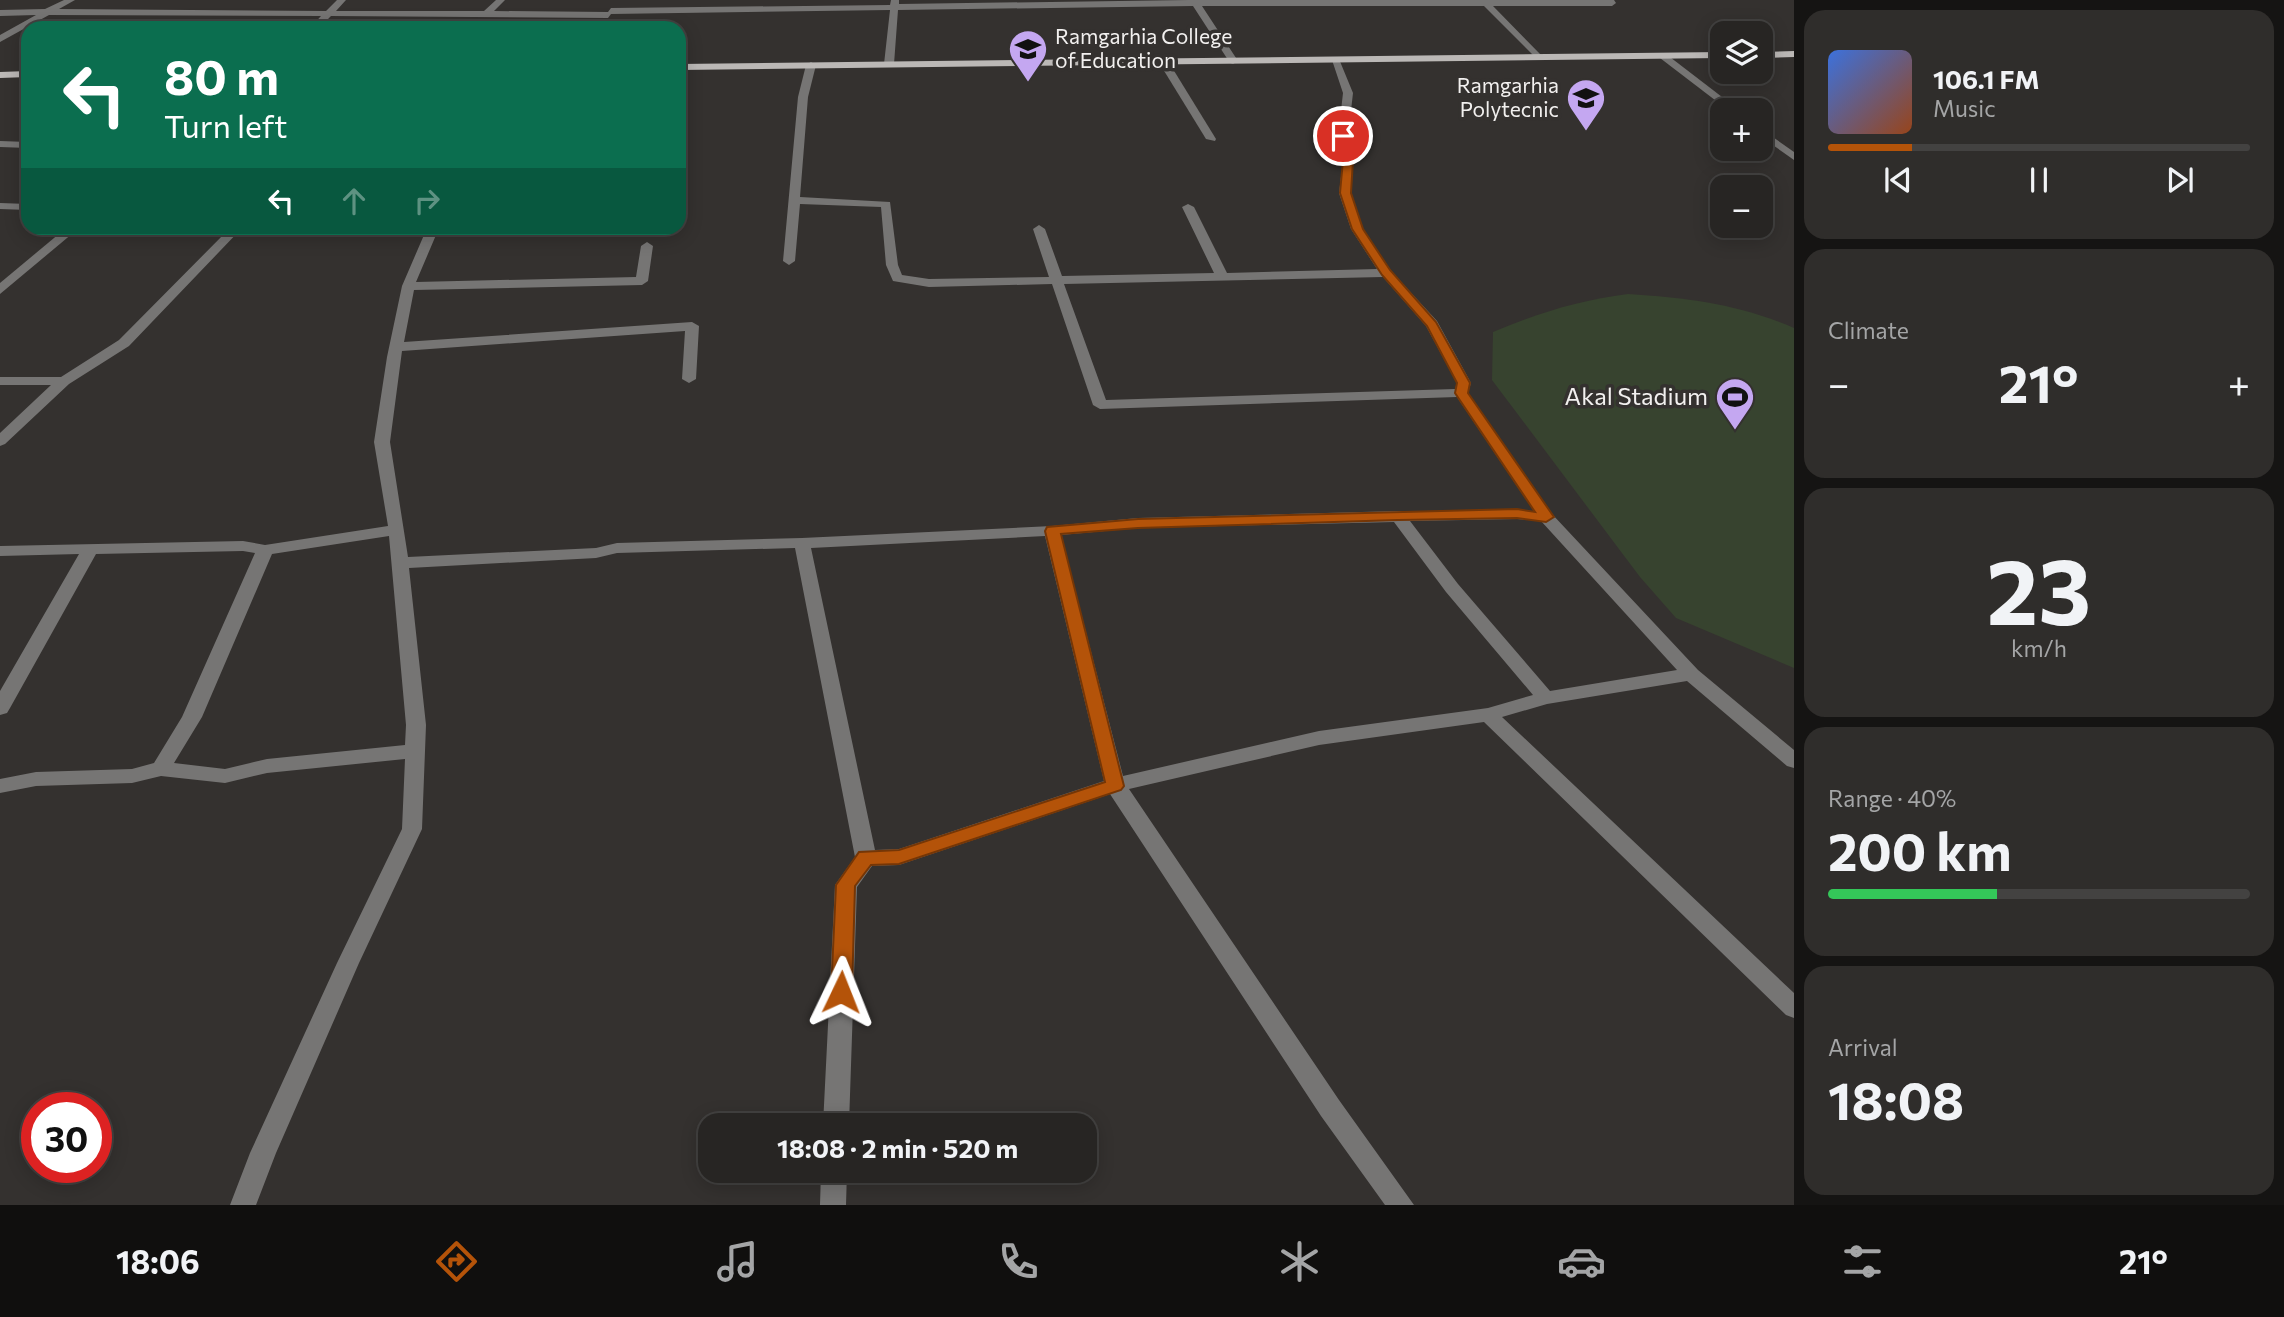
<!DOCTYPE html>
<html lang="en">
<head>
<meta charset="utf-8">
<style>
  body { margin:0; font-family:Commissioner,sans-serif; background:#2f2d2b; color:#f1f3f6; height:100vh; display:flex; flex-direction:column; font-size:26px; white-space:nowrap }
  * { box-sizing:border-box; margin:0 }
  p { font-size:23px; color:#a4a5a6 }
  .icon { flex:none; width:38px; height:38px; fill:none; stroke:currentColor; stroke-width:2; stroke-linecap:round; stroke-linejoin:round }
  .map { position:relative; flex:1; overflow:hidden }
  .details { display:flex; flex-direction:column; gap:10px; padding:10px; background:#151413; width:490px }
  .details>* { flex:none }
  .hud { position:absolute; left:21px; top:21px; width:665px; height:214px; border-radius:21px; box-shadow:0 4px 18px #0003,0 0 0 2px #434241; background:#0b6e4f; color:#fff; overflow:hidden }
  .buttons { position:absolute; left:1710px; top:21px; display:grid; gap:14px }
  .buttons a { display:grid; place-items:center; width:63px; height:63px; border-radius:14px; background:#272523; box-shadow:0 4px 18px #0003,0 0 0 2px #434241; font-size:35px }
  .speed { position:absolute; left:21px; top:1092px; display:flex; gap:14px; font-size:35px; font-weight:700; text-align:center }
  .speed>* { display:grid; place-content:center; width:91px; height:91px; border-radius:50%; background:#272523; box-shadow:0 4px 18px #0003,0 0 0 2px #434241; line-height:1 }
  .speed .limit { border:10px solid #d22; background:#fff; color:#111 }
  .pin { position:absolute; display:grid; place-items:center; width:60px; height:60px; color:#fff; margin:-30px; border:4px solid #fff; border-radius:50%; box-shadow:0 2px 7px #0007 }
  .me { position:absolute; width:77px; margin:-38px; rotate:2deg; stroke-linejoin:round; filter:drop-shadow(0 0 5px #0008) }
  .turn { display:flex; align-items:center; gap:24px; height:147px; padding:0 28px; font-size:32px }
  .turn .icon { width:91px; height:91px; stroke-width:2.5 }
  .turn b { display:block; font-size:49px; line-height:60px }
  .lanes { display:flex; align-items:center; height:66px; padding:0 28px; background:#0003; justify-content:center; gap:35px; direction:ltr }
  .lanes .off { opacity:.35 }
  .big { font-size:52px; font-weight:700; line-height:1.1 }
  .details .card { flex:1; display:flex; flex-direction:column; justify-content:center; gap:10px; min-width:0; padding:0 24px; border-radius:21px; background:#2f2d2b }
  .details .dial { align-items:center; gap:0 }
  .dial b { font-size:91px; line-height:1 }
  .song { display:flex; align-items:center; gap:21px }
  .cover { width:84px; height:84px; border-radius:10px; background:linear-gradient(135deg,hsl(220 70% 55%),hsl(20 70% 35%)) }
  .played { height:7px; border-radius:4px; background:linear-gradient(90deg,#b45309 20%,#434241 20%) }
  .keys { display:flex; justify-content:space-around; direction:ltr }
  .heat { display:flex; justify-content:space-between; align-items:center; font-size:38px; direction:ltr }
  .charge { height:10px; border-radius:5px; background:linear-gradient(90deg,#34c759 40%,#434241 0) }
  .trip { position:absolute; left:698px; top:1113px; width:399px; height:70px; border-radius:21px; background:#272523; box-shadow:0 4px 18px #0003,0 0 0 2px #434241; font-weight:700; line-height:70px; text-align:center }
  .tab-bar { display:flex; height:112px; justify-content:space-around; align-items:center; background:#100f0e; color:#a4a5a6 }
  .tab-bar .icon { width:49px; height:49px }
  .tab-bar .current { color:#b45309 }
  .tab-bar b { font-size:32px; color:#f1f3f6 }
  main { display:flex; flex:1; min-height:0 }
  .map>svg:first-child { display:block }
  .green { fill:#37432f }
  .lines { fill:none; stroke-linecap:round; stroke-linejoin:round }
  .minor { fill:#767574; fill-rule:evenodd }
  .major { fill:#bbb8b6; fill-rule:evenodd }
  .route { fill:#b45309; stroke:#753606; stroke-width:2 }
  .labels { text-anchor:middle; stroke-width:7; stroke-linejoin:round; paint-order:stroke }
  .far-poi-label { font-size:21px; fill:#f2f0ef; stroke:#34312f; text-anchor:start }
  .poi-label { font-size:24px; fill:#f2f0ef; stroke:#34312f; text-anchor:end }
</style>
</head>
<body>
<main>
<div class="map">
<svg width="1794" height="1205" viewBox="0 0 1794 1205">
  <rect width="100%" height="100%" fill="#34312f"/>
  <path class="green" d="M1628,294C1689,298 1738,304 1794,328V668L1676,618L1640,577L1492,380L1493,332C1538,313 1580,300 1628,294Z"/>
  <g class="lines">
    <g class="minor">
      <path d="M64,0H75L59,9L326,11L337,0H346L336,11H484L496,0H505L494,11L608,12L611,8L890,5L891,0H899V4L1188,0H1614L1616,3L1612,6H1493L1541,55L1543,57L1538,60L1484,6H1202L1238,61L1233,64L1230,63L1193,6L898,10L894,64L889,67L884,64L890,10L611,14L608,18L331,16L319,28H310L321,16L49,15L0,42V35L36,15L0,16V10L45,9Z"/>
      <path d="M1660,54H1666L1739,110H1728L1660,58Z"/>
      <path d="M1331,57L1339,59L1353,93L1348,137L1353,160L1351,193L1363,229L1391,271L1437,321L1471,383L1468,393L1552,514L1698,670L1794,750V768L1787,766L1687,681L1547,704L1502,717L1794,993V1018L1786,1015L1484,722L1319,745L1129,789L1339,1100L1414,1205H1385L1321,1116L1110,794L899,865L872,866L857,887L849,1125H823L835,885L855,857L795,548L617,553L596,558L409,568L426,725L422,829L359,963L276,1153L256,1205H230L250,1153L337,963L402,829L405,759L267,773L225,783L161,776L132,783L36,786L0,793V779L36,772L132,769L154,763L182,717L255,553L243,551L96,554L10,708L7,713L0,715V691L79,554L0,556V546L243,541L265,545L388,526L374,442L387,357L402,286L427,228H439L416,282L636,277L641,246L647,242L653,246L648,281L642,285L414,290L404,342L692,322L699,326L696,379L689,383L682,379L685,331L402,351L390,442L408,557L596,548L617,543L802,538L1052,526L1138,518L1398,511H1534L1457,397L1100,409L1093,405L1052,284L929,287L893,281L886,265L881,207L800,204L795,261L789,265L783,261L798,97L806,65L811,62L816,65L808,97L800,197L890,202L898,265L902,275L929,279L1049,277L1033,229L1039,225L1045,229L1062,276L1214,273L1182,207L1188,204L1194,207L1227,273L1377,269L1351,229L1339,193L1343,160L1338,137L1343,93ZM1383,277L1426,326L1457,383L1455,389L1106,400L1064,284ZM1517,519L1541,521L1677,670L1550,691L1458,584L1410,521ZM1394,522L1446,592L1533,695L1488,708L1319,731L1123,776L1061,535L1138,528ZM389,536L406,725L405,745L267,759L225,769L174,763L202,717L272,554ZM1045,536L1104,781L899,849L875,850L811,548Z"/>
      <path d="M1163,58L1168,61L1216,139L1215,141L1206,139L1158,61Z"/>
      <path d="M1760,128L1794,152V160L1760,136Z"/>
      <path d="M0,141L28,142V148L0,147Z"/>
      <path d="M0,203L28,204V210L0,209Z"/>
      <path d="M66,228H79L0,294V283Z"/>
      <path d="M230,228H242L129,346L69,384L5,444L0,446V433L51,385H0V377H61L119,340Z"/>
      <path d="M821,1171H847L846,1205H820Z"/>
    </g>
    <g class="major">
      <path d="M1794,51V57L1760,58V52Z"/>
      <path d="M1722,52V58L679,70V64Z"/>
      <path d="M28,71V77L0,78V72Z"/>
    </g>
  </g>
  <path class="route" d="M1343,134L1348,136L1353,160L1351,193L1363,229L1390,270L1436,322L1470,383L1468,393L1554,517L1546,522L1517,518L1398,520L1138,528L1061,534L1124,786L1121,790L899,864L871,865L855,886L852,992L849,998L841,1000L834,998L831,992L836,885L859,852L899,850L1105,782L1045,531L1047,527L1138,519L1517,509L1535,512L1455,393L1457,383L1427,326L1382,275L1352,229L1340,193L1343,160L1338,136Z"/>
  <defs>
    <g id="university-pin" transform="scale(2.0125)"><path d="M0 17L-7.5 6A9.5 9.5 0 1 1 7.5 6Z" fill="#c4a7f1" stroke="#34312f"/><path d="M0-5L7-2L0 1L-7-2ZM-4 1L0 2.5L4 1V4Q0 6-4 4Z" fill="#111"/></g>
    <g id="stadium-pin" transform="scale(2.0125)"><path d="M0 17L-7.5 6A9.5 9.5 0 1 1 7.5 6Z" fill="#c4a7f1" stroke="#34312f"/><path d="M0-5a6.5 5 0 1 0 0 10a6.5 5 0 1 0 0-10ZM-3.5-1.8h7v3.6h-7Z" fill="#111"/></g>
  </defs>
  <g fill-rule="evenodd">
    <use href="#university-pin" x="1028" y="49"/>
    <use href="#university-pin" x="1586" y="98"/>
    <use href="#stadium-pin" x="1735" y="397"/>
  </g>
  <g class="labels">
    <g class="far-poi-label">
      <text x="1055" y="44">Ramgarhia College<tspan x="1055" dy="24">of Education</tspan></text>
      <text x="1559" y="93" text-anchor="end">Ramgarhia<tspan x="1559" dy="24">Polytecnic</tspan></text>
    </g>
    <g class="poi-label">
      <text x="1708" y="405">Akal Stadium</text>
    </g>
  </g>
</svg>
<div class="buttons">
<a><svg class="icon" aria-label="layers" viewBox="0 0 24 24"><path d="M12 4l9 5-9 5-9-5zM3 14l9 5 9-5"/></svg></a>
<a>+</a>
<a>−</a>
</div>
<div class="speed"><div class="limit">30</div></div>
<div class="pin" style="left:1343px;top:136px;background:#d93025"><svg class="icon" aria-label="arrive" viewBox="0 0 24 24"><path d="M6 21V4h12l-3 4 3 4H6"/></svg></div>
<svg class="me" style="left:841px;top:992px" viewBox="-20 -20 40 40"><path d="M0-17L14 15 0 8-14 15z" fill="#b45309" stroke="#fff" stroke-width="4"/></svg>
<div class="trip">18:08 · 2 min · 520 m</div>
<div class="hud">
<div class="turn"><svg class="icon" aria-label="left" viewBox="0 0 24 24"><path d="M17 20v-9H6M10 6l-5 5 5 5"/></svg><div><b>80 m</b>Turn left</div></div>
<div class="lanes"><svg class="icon" aria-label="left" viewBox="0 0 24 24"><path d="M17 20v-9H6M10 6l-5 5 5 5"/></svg><svg class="icon off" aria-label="ahead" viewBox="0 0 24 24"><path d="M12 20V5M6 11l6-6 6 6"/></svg><svg class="icon off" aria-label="right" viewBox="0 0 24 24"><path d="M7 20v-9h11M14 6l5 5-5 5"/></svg></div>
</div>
</div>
<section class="details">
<div class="card">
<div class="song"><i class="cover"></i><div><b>106.1 FM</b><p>Music</p></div></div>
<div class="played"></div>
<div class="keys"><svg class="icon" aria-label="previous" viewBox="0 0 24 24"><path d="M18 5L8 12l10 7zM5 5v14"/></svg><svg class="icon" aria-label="pause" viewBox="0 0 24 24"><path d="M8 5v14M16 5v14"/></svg><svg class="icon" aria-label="next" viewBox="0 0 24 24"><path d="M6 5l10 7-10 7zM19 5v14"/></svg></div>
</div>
<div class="card"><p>Climate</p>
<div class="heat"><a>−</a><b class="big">21°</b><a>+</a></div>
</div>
<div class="card dial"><b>23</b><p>km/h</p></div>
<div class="card"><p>Range · 40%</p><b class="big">200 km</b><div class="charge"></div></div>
<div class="card"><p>Arrival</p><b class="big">18:08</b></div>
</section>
</main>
<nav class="tab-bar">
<b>18:06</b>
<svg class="icon current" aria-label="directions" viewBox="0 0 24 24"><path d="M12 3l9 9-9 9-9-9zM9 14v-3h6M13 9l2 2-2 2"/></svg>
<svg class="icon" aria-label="music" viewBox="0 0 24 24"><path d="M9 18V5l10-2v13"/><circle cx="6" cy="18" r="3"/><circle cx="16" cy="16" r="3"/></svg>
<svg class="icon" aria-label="phone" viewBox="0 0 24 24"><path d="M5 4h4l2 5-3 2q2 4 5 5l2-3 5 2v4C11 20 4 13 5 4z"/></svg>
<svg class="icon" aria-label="climate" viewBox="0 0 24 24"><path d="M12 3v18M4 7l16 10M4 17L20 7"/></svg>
<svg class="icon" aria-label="car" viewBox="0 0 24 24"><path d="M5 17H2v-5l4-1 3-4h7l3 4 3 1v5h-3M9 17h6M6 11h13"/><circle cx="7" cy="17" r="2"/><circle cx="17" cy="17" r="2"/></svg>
<svg class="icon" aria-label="filters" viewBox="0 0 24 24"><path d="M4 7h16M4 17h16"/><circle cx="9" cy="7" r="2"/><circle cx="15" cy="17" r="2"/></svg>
<b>21°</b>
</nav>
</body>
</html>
